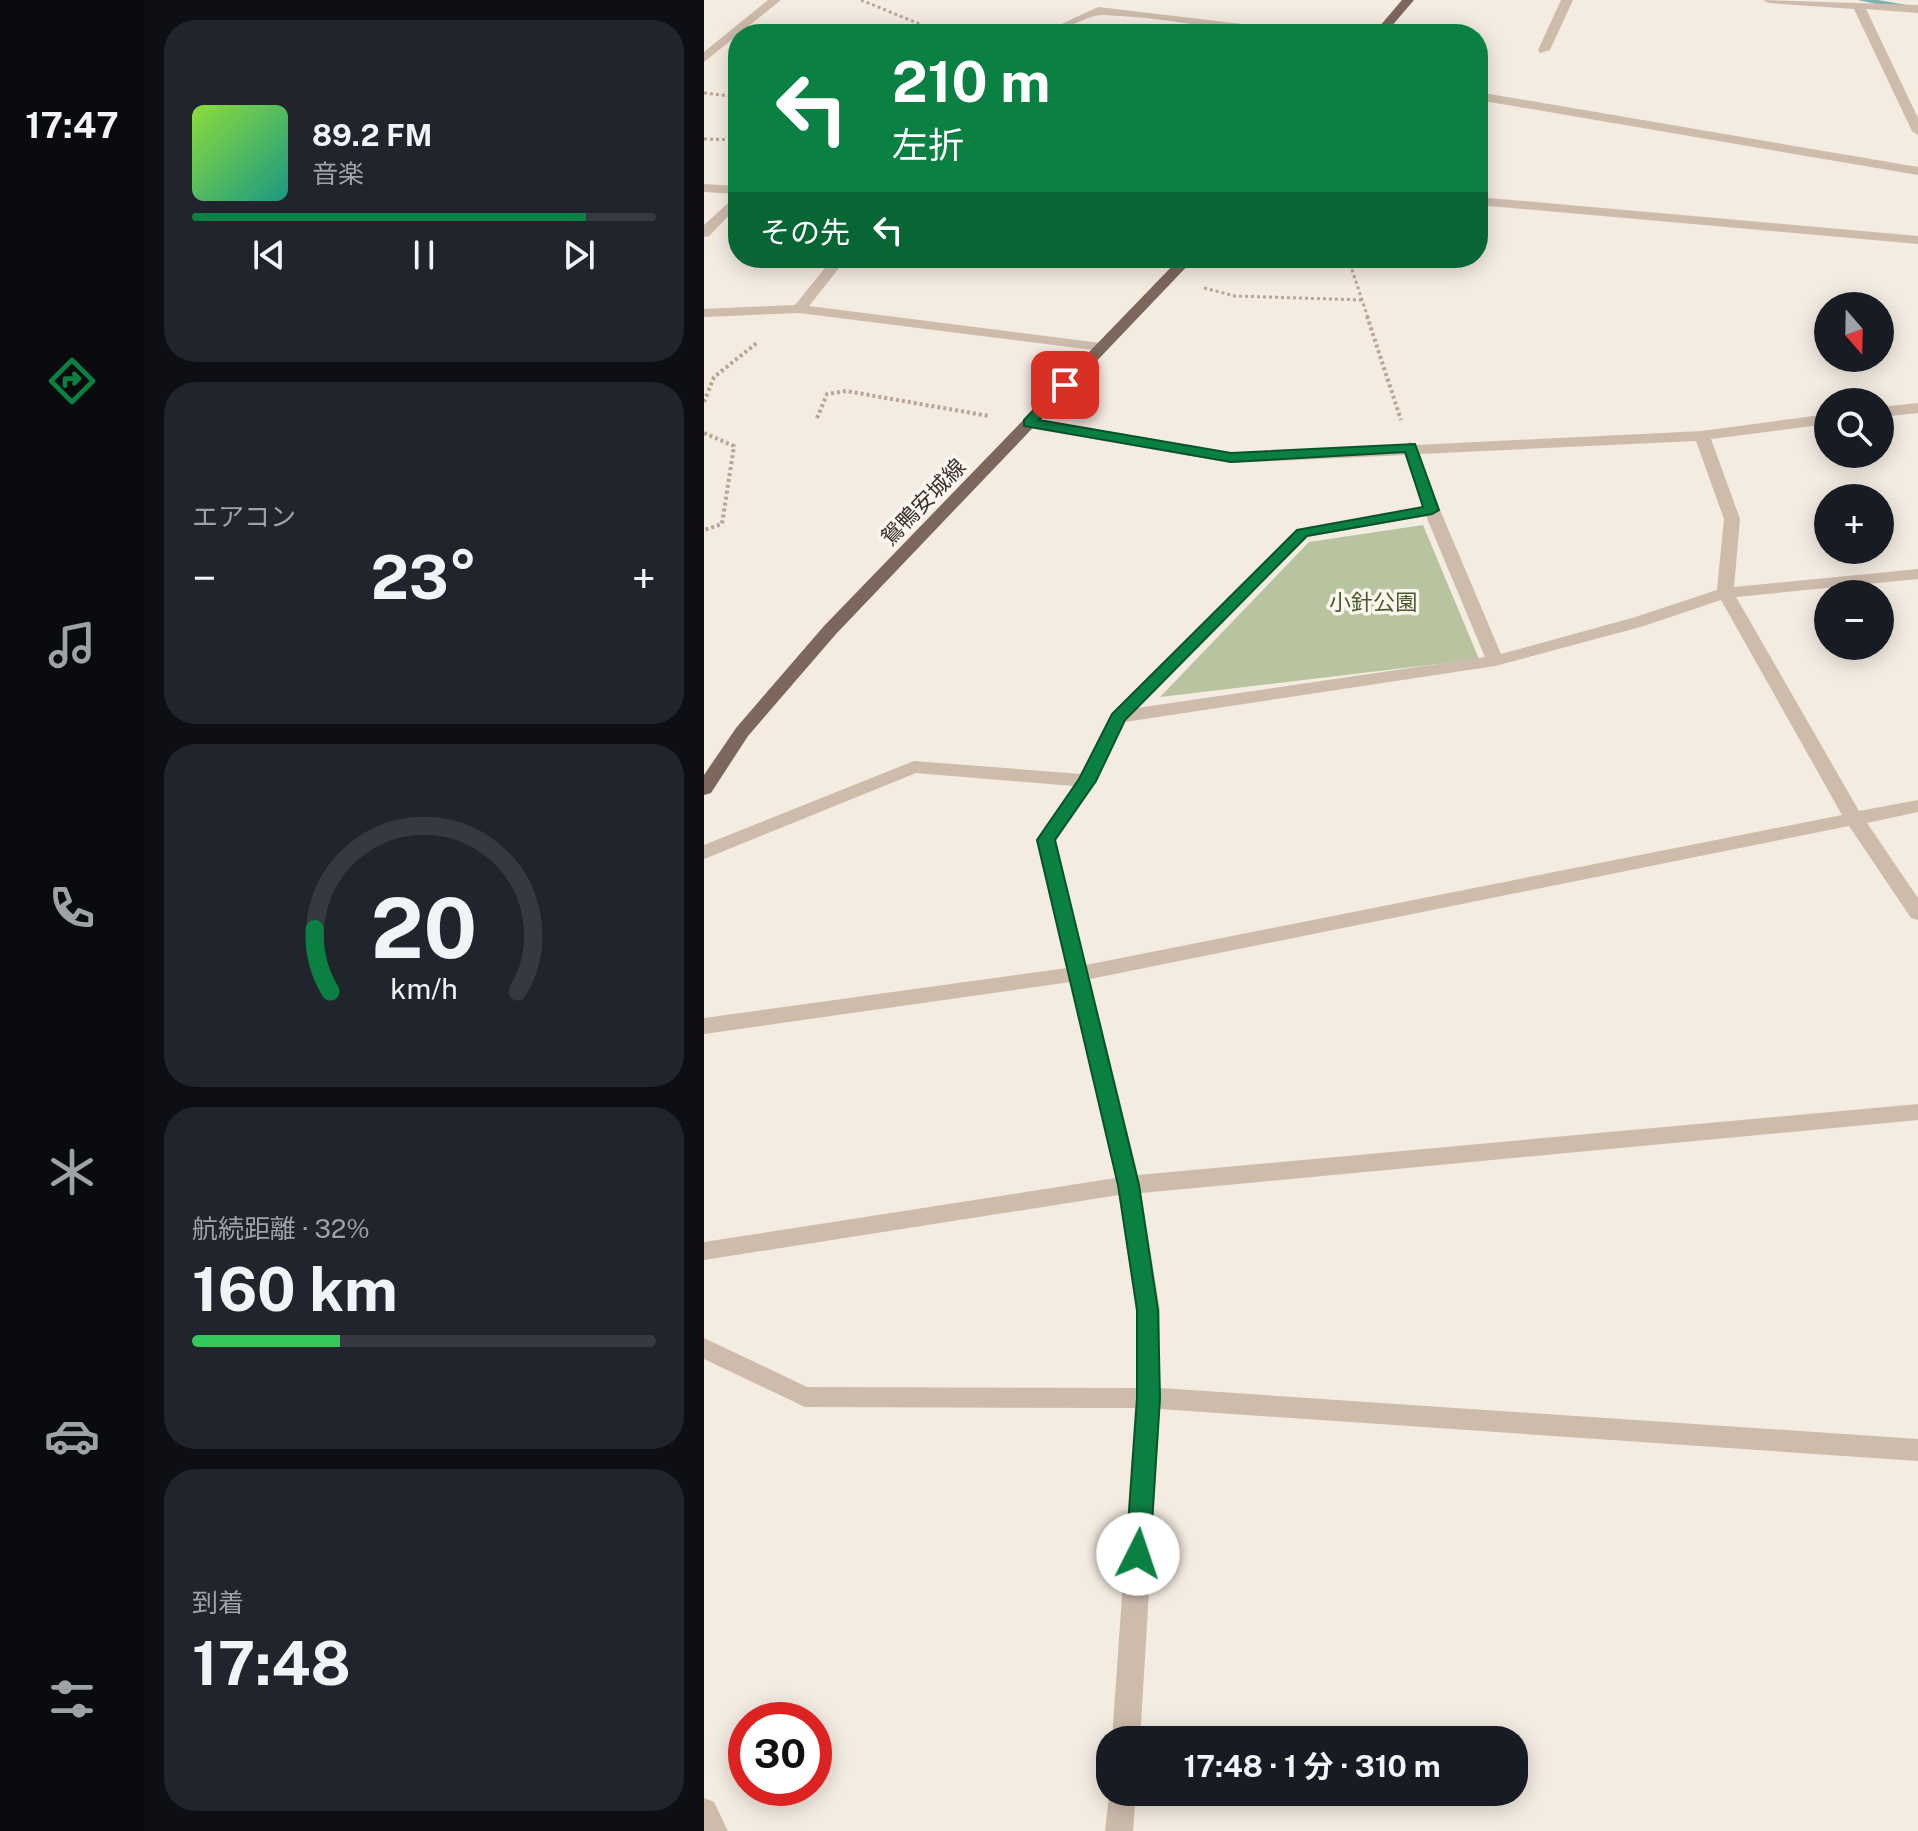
<!DOCTYPE html>
<html lang="ja">
<head>
<meta charset="utf-8">
<style>
  body { margin:0; font-family:"Public Sans","Noto Sans JP",sans-serif; background:#20242c; color:#f1f3f6; height:100vh; display:flex; flex-direction:column; font-size:30px; white-space:nowrap }
  * { box-sizing:border-box; margin:0 }
  p { font-size:26px; color:#9ea1a6 }
  .icon { flex:none; width:44px; height:44px; fill:none; stroke:currentColor; stroke-width:2; stroke-linecap:round; stroke-linejoin:round }
  .map { position:relative; flex:1; overflow:hidden }
  .details { display:flex; flex-direction:column; gap:20px; padding:20px; background:#0d0f14; width:560px }
  .details>* { flex:none }
  .top-card { position:absolute; left:24px; top:24px; width:760px; height:244px; border-radius:32px; box-shadow:0 4px 20px #0003; background:#0b8043; color:#fff; overflow:hidden }
  .needle { width:52px; rotate:160deg }
  .tools { position:absolute; left:1110px; top:292px; display:grid; gap:16px }
  .tools a { display:grid; place-items:center; width:80px; height:80px; border-radius:50%; background:#171b24; box-shadow:0 4px 20px #0003; font-size:40px }
  .speed { position:absolute; left:24px; top:1702px; display:flex; gap:16px; font-size:40px; font-weight:700; text-align:center }
  .speed>* { display:grid; place-content:center; width:104px; height:104px; border-radius:50%; background:#171b24; box-shadow:0 4px 20px #0003; line-height:1 }
  .speed .limit { border:12px solid #d22; background:#fff; color:#111 }
  .pin { position:absolute; display:grid; place-items:center; width:68px; height:68px; color:#fff; margin:-34px; border-radius:16px; box-shadow:0 4px 12px #0006 }
  .me { position:absolute; width:88px; margin:-44px; rotate:4deg; stroke-linejoin:round; filter:drop-shadow(0 0 6px #0008) }
  .turn { display:flex; align-items:center; gap:28px; height:168px; padding:0 32px; font-size:36px }
  .turn .icon { width:104px; height:104px; stroke-width:2.5 }
  .turn b { display:block; font-size:56px; line-height:68px }
  .then { display:flex; align-items:center; height:76px; padding:0 32px; background:#0003; gap:16px; font-size:30px }
  .big { font-size:60px; font-weight:700; line-height:1.1 }
  .details .card { flex:1; display:flex; flex-direction:column; justify-content:center; gap:12px; min-width:0; padding:0 28px; border-radius:32px; background:#20242c }
  .details .dial { align-items:center; gap:0 }
  .dial svg { height:208px; overflow:visible; fill:none; stroke:#363941; stroke-width:7; stroke-linecap:round; text-anchor:middle }
  .dial text { fill:#f1f3f6; stroke:none }
  .song { display:flex; align-items:center; gap:24px }
  .cover { width:96px; height:96px; border-radius:12px; background:linear-gradient(135deg,hsl(90 70% 55%),hsl(170 70% 35%)) }
  .played { height:8px; border-radius:4px; background:linear-gradient(90deg,#0b8043 85%,#363941 85%) }
  .keys { display:flex; justify-content:space-around; direction:ltr }
  .heat { display:flex; justify-content:space-between; align-items:center; font-size:44px; direction:ltr }
  .charge { height:12px; border-radius:6px; background:linear-gradient(90deg,#34c759 32%,#363941 0) }
  .trip { position:absolute; left:392px; top:1726px; width:432px; height:80px; border-radius:32px; background:#171b24; box-shadow:0 4px 20px #0003; font-weight:700; line-height:80px; text-align:center }
  main { display:flex; flex:1; min-height:0 }
  .menu { display:flex; flex-direction:column; width:144px; justify-content:space-around; align-items:center; background:#090b0e; color:#9ea1a6 }
  .menu .icon { width:56px; height:56px }
  .menu .on { color:#0b8043 }
  .menu b { font-size:36px; color:#f1f3f6 }
  .map>svg:first-child { display:block }
  .green { fill:#b8c4a0 }
  .lines { fill:none; stroke-linecap:round; stroke-linejoin:round }
  .stream { fill:#7fb0b2; fill-rule:evenodd }
  .path-far1 { stroke:#b9a596; stroke-width:3; stroke-dasharray:3 3; stroke-linecap:butt }
  .path { stroke:#b9a596; stroke-width:4; stroke-dasharray:3 3; stroke-linecap:butt }
  .minor { fill:#cdbbac; fill-rule:evenodd }
  .major { fill:#7d675c; fill-rule:evenodd }
  .route { fill:#0b8043; stroke:#07532c; stroke-width:2 }
  .labels { text-anchor:middle; stroke-width:7; stroke-linejoin:round; paint-order:stroke }
  .street-label { font-size:22px; fill:#3b302b; stroke:#fbf5ee }
  .park-label { font-size:22px; fill:#4a5a2e; stroke:#fbf5ee }
</style>
</head>
<body>
<main>
<nav class="menu">
<b>17:47</b>
<svg class="icon on" aria-label="directions" viewBox="0 0 24 24"><path d="M12 3l9 9-9 9-9-9zM9 14v-3h6M13 9l2 2-2 2"/></svg>
<svg class="icon" aria-label="music" viewBox="0 0 24 24"><path d="M9 18V5l10-2v13"/><circle cx="6" cy="18" r="3"/><circle cx="16" cy="16" r="3"/></svg>
<svg class="icon" aria-label="phone" viewBox="0 0 24 24"><path d="M5 4h4l2 5-3 2q2 4 5 5l2-3 5 2v4C11 20 4 13 5 4z"/></svg>
<svg class="icon" aria-label="climate" viewBox="0 0 24 24"><path d="M12 3v18M4 7l16 10M4 17L20 7"/></svg>
<svg class="icon" aria-label="car" viewBox="0 0 24 24"><path d="M5 17H2v-5l4-1 3-4h7l3 4 3 1v5h-3M9 17h6M6 11h13"/><circle cx="7" cy="17" r="2"/><circle cx="17" cy="17" r="2"/></svg>
<svg class="icon" aria-label="filters" viewBox="0 0 24 24"><path d="M4 7h16M4 17h16"/><circle cx="9" cy="7" r="2"/><circle cx="15" cy="17" r="2"/></svg>
</nav>
<section class="details">
<div class="card">
<div class="song"><i class="cover"></i><div><b>89.2 FM</b><p>音楽</p></div></div>
<div class="played"></div>
<div class="keys"><svg class="icon" aria-label="previous" viewBox="0 0 24 24"><path d="M18 5L8 12l10 7zM5 5v14"/></svg><svg class="icon" aria-label="pause" viewBox="0 0 24 24"><path d="M8 5v14M16 5v14"/></svg><svg class="icon" aria-label="next" viewBox="0 0 24 24"><path d="M6 5l10 7-10 7zM19 5v14"/></svg></div>
</div>
<div class="card"><p>エアコン</p>
<div class="heat"><a>−</a><b class="big">23°</b><a>+</a></div>
</div>
<div class="card dial"><svg viewBox="0 0 100 80">
<path d="M14 69A42 42 0 1 1 86 69"/>
<path d="M14 69A42 42 0 0 1 8 45" stroke="#0b8043"/>
<text x="50" y="56" font-size="32" font-weight="700">20</text>
<text x="50" y="72" font-size="11">km/h</text>
</svg></div>
<div class="card"><p>航続距離 · 32%</p><b class="big">160 km</b><div class="charge"></div></div>
<div class="card"><p>到着</p><b class="big">17:48</b></div>
</section>
<div class="map">
<svg width="1214" height="1831" viewBox="0 0 1214 1831">
  <rect width="100%" height="100%" fill="#f4ebe1"/>
  <path class="green" d="M719,525L775,659L456,697L605,542Z"/>
  <g class="lines">
    <path class="stream" d="M1154,0H1174L1214,7V13Z"/>
    <g class="path-far1">
      <path d="M157,0L240,34"/>
      <path d="M0,93L34,97"/>
      <path d="M0,139L34,140"/>
      <path d="M644,258L664,318"/>
      <path d="M500,288L531,296L658,300"/>
    </g>
    <g class="path">
      <path d="M663,316L697,420"/>
      <path d="M0,402L10,377L54,342"/>
      <path d="M113,418L123,394L142,391L285,416"/>
      <path d="M0,433L30,446L18,524L0,530"/>
    </g>
    <g class="minor">
      <path d="M64,0H77L0,62V52Z"/>
      <path d="M857,0H869L846,50L836,53L834,50Z"/>
      <path d="M1059,0L1214,5V13L1162,9L1214,118V135L1208,131L1150,9L1065,3Z"/>
      <path d="M394,7L589,30L595,34C529,34 465,17 399,15C379,15 360,34 336,34Z"/>
      <path d="M774,92L1214,167V175L774,100Z"/>
      <path d="M0,184L34,186V206L5,236L0,237V225L34,194L0,192Z"/>
      <path d="M774,197L1214,236V244L774,205Z"/>
      <path d="M129,258H143L105,306L397,343L404,347L397,351L95,313L0,317V309L91,305Z"/>
      <path d="M1214,403V413L1176,417V407Z"/>
      <path d="M1124,414V424L1007,439L1036,519L1030,587L1214,569V579L1032,597L1155,811L1214,800V812L1163,823L1214,898V920L1207,918L1145,826L386,979L434,1175L1214,1104V1120L437,1193L456,1310V1388L1214,1439V1461L456,1409L436,1740H408L431,1408L101,1407L0,1359V1338L103,1387L432,1388V1310L415,1195L0,1260V1242L412,1178L366,982L0,1034V1018L363,968L332,840L370,786L212,773L0,859V845L210,761L377,774L408,713L592,530L719,507L701,455L527,463L325,428L320,426V420L527,453L699,445L706,442L712,445L998,431ZM992,441L1020,519L1013,590L928,618L797,654L736,510L716,454ZM722,516L781,657L433,708L603,537ZM1017,600L1138,815L382,965L352,840L392,781L421,722L791,666L940,626Z"/>
      <path d="M406,1787V1792H432L429,1831H401Z"/>
      <path d="M0,1798L10,1802L24,1831H0Z"/>
    </g>
    <g class="major">
      <path d="M698,0H710L681,34H669Z"/>
      <path d="M476,258H491L132,634L44,736L7,793L0,795V775L32,728L120,626Z"/>
    </g>
  </g>
  <path class="route" d="M361,381L368,385L335,420L527,453L711,444L735,510L728,514L603,536L421,720L392,781L351,840L435,1185L454,1310L456,1398L446,1554L442,1561L434,1564L426,1561L422,1554L433,1398V1310L414,1185L333,840L375,779L408,714L593,530L719,507L701,452L527,462L320,426V420L356,382Z"/>
  <g class="labels">
    <g class="street-label">
      <text transform="translate(219 502) rotate(-46)" y="8">鴛鴨安城線</text>
    </g>
    <g class="park-label">
      <text x="669" y="610">小針公園</text>
    </g>
  </g>
</svg>
<div class="tools">
<a><svg class="needle" viewBox="-14 -14 28 28"><path d="M0-13l5 13h-10z" fill="#e53935"/><path d="M0 13l5-13h-10z" fill="#9ea1a6"/></svg></a>
<a><svg class="icon" aria-label="search" viewBox="0 0 24 24"><circle cx="10" cy="10" r="6"/><path d="M15 15l6 6"/></svg></a>
<a>+</a>
<a>−</a>
</div>
<div class="speed"><div class="limit">30</div></div>
<div class="pin" style="left:361px;top:385px;background:#d93025"><svg class="icon" aria-label="arrive" viewBox="0 0 24 24"><path d="M6 21V4h12l-3 4 3 4H6"/></svg></div>
<svg class="me" style="left:434px;top:1554px" viewBox="-20 -20 40 40"><circle r="19" fill="#fff"/><path d="M0-13L10 11 0 6-10 11z" fill="#0b8043"/></svg>
<div class="trip">17:48 · 1 分 · 310 m</div>
<div class="top-card">
<div class="turn"><svg class="icon" aria-label="left" viewBox="0 0 24 24"><path d="M17 20v-9H6M10 6l-5 5 5 5"/></svg><div><b>210 m</b>左折</div></div>
<div class="then">その先<svg class="icon" aria-label="left" viewBox="0 0 24 24"><path d="M17 20v-9H6M10 6l-5 5 5 5"/></svg></div>
</div>
</div>
</main>
</body>
</html>
